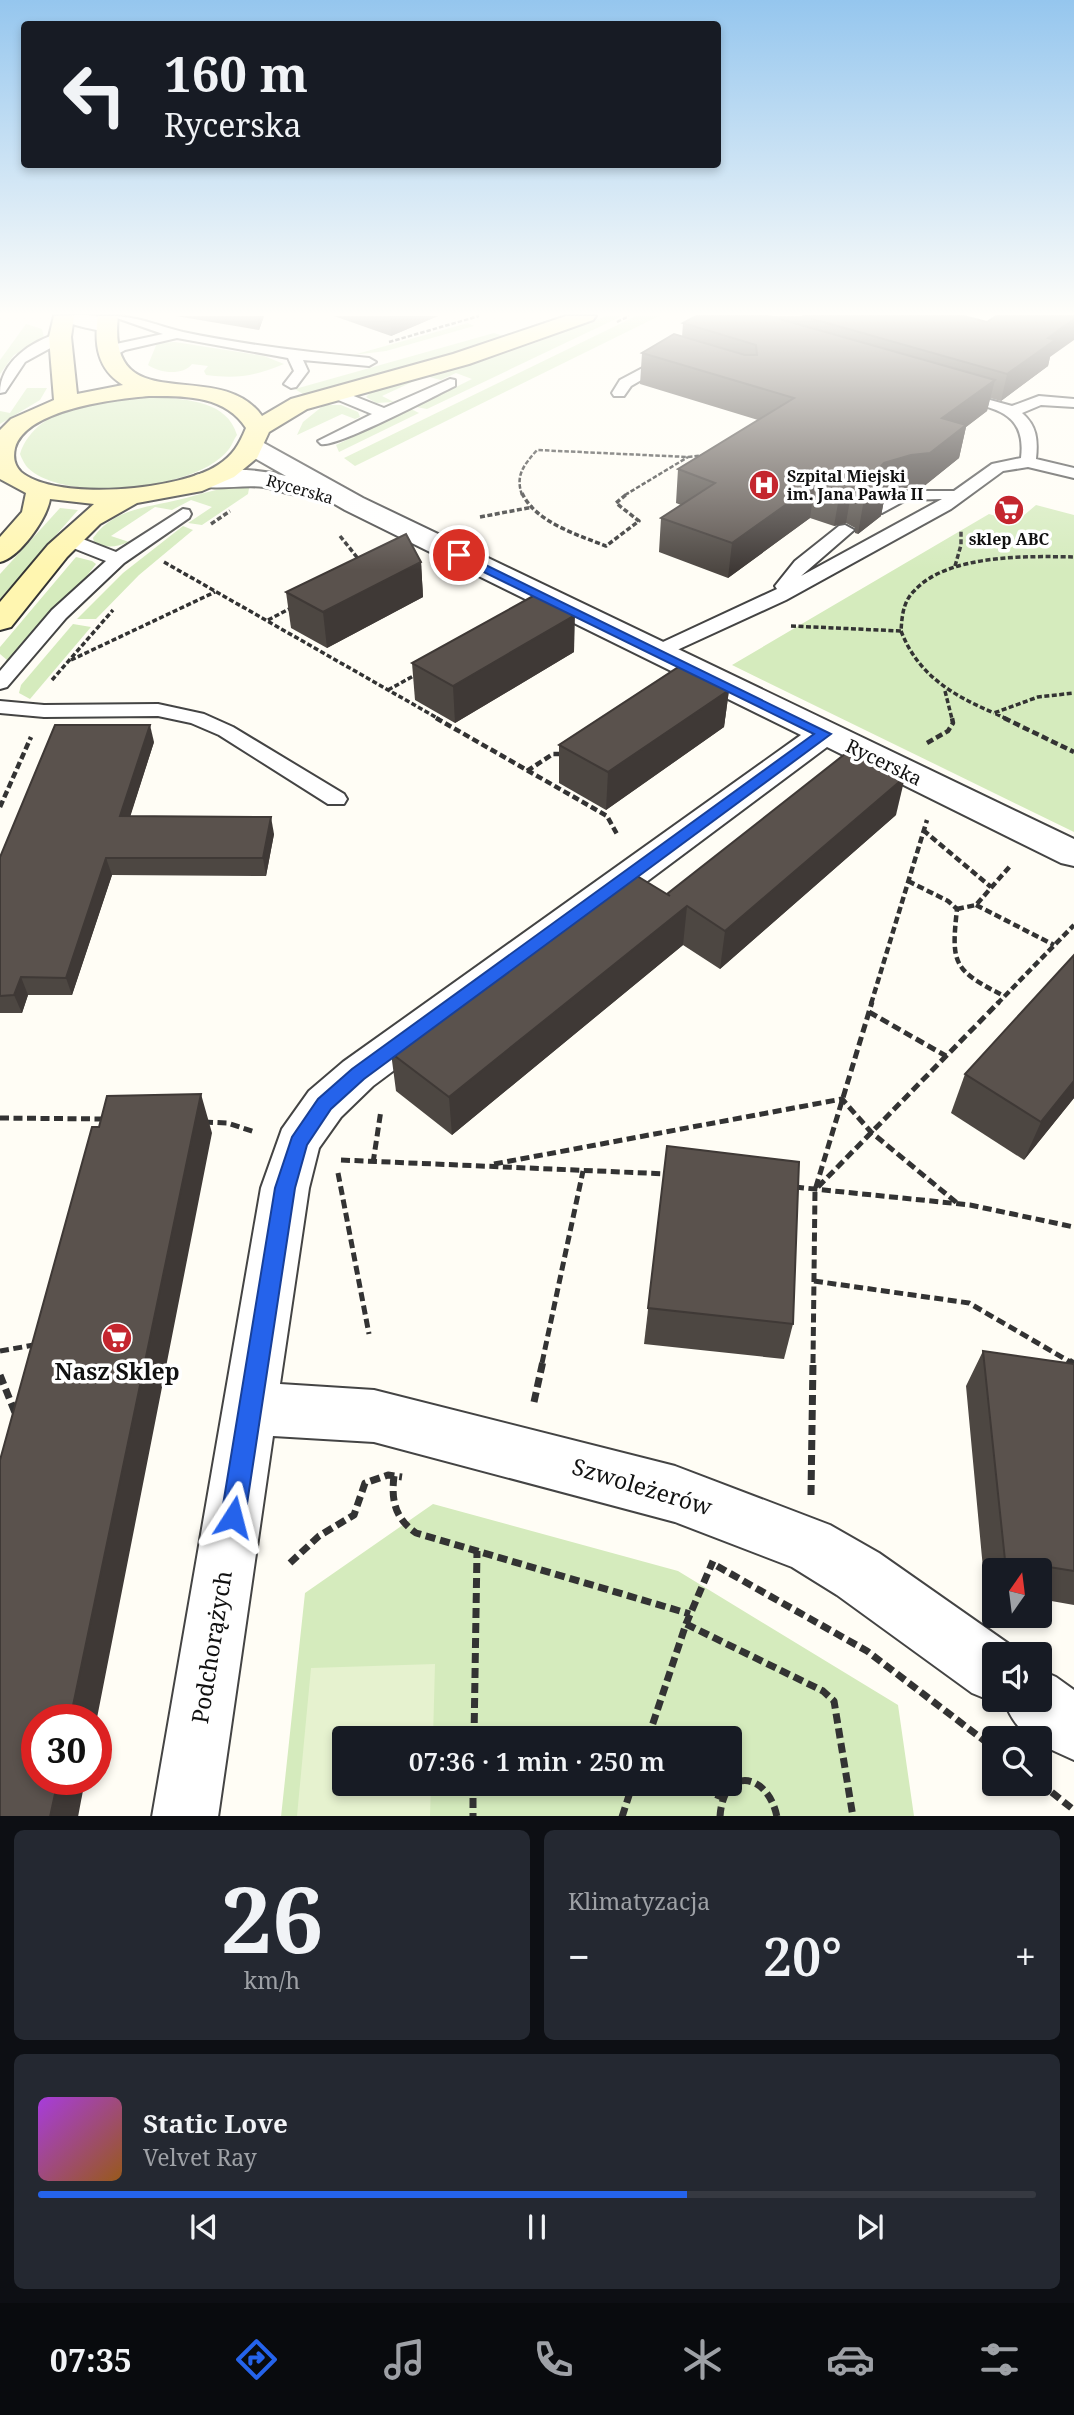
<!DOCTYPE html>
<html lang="pl">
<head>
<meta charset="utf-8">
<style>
  body { margin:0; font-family:"Noto Serif",serif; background:#242831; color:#f1f3f6; height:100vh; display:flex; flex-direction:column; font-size:26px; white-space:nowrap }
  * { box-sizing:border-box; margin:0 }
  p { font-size:23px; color:#9ea1a6 }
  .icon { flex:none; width:38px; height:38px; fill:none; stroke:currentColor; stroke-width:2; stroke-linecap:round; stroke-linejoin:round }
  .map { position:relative; height:1816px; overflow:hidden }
  .drawer { display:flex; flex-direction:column; gap:14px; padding:14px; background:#0d0f14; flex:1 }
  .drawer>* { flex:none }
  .top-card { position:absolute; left:21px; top:21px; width:700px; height:147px; border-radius:7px; box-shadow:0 4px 10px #0003; background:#171b24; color:#f1f3f6; overflow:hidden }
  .needle { width:46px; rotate:14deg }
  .fabs { position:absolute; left:982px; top:1558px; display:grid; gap:14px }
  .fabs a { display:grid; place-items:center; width:70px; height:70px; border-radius:7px; background:#171b24; box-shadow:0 4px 10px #0003; font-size:35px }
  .speed { position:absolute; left:21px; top:1704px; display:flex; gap:14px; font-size:35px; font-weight:700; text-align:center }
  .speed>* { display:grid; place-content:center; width:91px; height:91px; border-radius:50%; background:#171b24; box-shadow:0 4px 10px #0003; line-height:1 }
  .speed .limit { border:10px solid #d22; background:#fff; color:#111 }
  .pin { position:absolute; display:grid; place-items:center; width:60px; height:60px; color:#fff; margin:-30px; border:4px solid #fff; border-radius:50%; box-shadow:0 2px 7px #0007 }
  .me { position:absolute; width:77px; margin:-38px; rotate:9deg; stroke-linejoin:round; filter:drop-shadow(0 0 5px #0008) }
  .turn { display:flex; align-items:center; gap:24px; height:147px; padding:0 28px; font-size:32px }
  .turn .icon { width:91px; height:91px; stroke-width:2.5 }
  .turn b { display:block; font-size:49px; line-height:60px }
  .big { font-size:52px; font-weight:600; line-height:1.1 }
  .drawer .widget { flex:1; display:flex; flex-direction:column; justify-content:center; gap:10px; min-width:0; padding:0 24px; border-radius:10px; background:#242831 }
  .drawer .dial { align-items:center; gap:0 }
  .dial b { font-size:91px; line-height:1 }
  .song { display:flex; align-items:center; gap:21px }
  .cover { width:84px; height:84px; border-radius:10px; background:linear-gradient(135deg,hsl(280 70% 55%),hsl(30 70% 35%)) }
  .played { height:7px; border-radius:4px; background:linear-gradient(90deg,#2563eb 65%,#363941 65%) }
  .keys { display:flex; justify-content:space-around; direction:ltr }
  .heat { display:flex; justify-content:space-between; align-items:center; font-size:38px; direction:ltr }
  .drawer .tiles { flex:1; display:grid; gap:14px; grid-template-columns:1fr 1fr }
  .widget:last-child { grid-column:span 2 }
  .trip { position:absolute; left:332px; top:1726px; width:410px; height:70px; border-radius:7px; background:#171b24; box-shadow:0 4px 10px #0003; font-weight:600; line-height:70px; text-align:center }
  .tab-bar { display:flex; height:112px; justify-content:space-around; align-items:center; background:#090b0e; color:#9ea1a6 }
  .tab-bar .icon { width:49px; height:49px }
  .tab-bar .active { color:#2563eb }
  .tab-bar b { font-size:32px; color:#f1f3f6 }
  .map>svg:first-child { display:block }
  .green { fill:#d5ebbd; fill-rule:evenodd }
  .pitch { fill:#e6f2cf }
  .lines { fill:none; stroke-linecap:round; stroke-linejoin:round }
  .lane-casing { stroke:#444; stroke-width:4 }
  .street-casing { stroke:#444; stroke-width:4 }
  .secondary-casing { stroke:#333; stroke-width:4 }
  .path-far4 { stroke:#333; stroke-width:2.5; stroke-dasharray:4.5 2; stroke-linecap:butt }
  .path-far3 { stroke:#333; stroke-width:3.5; stroke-dasharray:5 2.5; stroke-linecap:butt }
  .path-far2 { stroke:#333; stroke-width:4.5; stroke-dasharray:7 3.5; stroke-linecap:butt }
  .path-far1 { stroke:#333; stroke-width:5; stroke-dasharray:9 4.5; stroke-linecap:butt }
  .path { stroke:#333; stroke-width:7; stroke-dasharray:10 5; stroke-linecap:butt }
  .lane { fill:#fff; fill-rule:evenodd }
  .street { fill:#fff; fill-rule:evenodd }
  .secondary { fill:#fff6b0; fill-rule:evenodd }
  .wall { fill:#4d4742 }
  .shaded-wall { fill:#3f3936 }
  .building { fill:#5a524d; stroke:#3f3936; stroke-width:2 }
  .route { fill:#2563eb; stroke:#184099; stroke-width:2 }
  .labels { text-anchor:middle; stroke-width:7; stroke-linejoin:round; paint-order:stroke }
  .far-poi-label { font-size:16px; font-weight:bold; fill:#111; stroke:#fff; text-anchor:start }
  .far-street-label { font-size:16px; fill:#111; stroke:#fff }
  .street-label { font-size:19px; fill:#111; stroke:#fff }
  .near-poi-label { font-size:23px; font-weight:bold; fill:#111; stroke:#fff }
  .near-street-label { font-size:23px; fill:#111; stroke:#fff }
</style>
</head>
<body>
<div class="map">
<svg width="1074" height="1817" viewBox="0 0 1074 1817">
  <rect width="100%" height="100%" fill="#fffdf5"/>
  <g class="green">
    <path d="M606,316H622L427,409L416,407L472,379L456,373L441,380L425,376L382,396L394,402L376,403L366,397L372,391L529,345Z"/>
    <path d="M636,316H659L355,466L344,458Z"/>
    <path d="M468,323L474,326L386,351L353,355Z"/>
    <path d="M26,324L42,329L44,338L14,355L0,374V360Z"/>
    <path d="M494,333L507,337L306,396L295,389Z"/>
    <path d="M175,342L264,356L284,364C254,376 238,379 206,375L204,371L208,366L192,364C183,376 159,373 148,365L157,343Z"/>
    <path d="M27,388H47L40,400L0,424V411L10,413Z"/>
    <path d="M159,397C189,400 227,401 237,435C234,439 232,445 229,449C199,490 65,504 28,468C25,465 22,459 20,454C37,402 113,398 159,397Z"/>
    <path d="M324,405H341L358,412L360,417L355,419L342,414L297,435L303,422Z"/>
    <path d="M411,409L419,413L339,452L336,445Z"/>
    <path d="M250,483L248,494L202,525L188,523L212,507L191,500L172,510L155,507L111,536L129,542C117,547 105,549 94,542L93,538C114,507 153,507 186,498C208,492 228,486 250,483Z"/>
    <path d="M1036,505L1074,515V832L732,665L989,514L1016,522Z"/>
    <path d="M60,508L78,510L0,599V574Z"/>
    <path d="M183,526L193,530L139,575L96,619H77L123,573Z"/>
    <path d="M76,557L92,561L96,564L80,585L0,673V669L7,660L0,654V647Z"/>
    <path d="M73,624L91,627L30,699L19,693L21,685Z"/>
    <path d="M433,1504L678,1571L898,1705L914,1816L281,1817L305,1593ZM345,1738H730V1783H345Z"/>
  </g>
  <path class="pitch" d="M435,1664L433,1738H345V1783H431L430,1816H297L311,1668Z"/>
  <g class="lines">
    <g class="lane-casing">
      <g id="lane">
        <path d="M111,316C137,316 158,326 183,332C244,345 307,352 369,358L376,362L369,366L303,360L308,371L296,387L291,388L284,384L294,371L288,358L177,338L125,350L109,359L102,355L116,344L163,334Z"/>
        <path d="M60,333L67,337L65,340L25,362L5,392L0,393C0,362 31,341 60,333Z"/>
        <path d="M669,354L676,358L674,361L631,386L624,396H614L612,393L620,380Z"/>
        <path d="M450,379L455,380V386C434,396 336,448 321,444L318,441L372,414L331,397L329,394L331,391H341L384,408Z"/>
        <path d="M957,391L1012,406L1039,396L1074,399V407L1041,405L1022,413C1037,426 1038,440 1036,459L1074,468V478L1028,467L1003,471L951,509L786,600L664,656H650L647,652L650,648L777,589L775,586L795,561L839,526L845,525L854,530L801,576L942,499L906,500L882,513H870L868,509L879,499L905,491H954L992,464L1021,458C1027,409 990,408 952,398L950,395L952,392Z"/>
        <path d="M183,509L189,510L191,514L189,518L124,563L66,618L7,687L0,689V671L52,610L106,561L63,544L60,540L63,536H75L116,552Z"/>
        <path d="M0,701L44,705L158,704L204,714L233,727L344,794L347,799L344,804H328L219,735L191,723L158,716L44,717L0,713Z"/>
      </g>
    </g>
    <g class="street-casing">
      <g id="street">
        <path d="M54,316C73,316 103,310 116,327L113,331C104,334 69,323 57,320Z"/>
        <path d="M253,440L262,442L363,498L1074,839V866L1061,863L827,747L373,1086L341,1117L319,1148L309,1188L280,1384L374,1390L675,1466L830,1525L879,1553L1016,1649L1018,1654H994V1699H1000L994,1702L972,1693L837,1595L792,1567L675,1522L374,1442L273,1436L218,1817H152L261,1188L282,1129L309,1091L343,1062L801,735L345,510L312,491C299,501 279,489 264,487C241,484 217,491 196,485L192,480L196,475C225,467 257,469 286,476L244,452L241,447L244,442Z"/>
        <path d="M1040,1670L1056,1677L1074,1690V1760L1052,1750L1040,1742V1738C1019,1735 1010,1716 1003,1699H1040Z"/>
      </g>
    </g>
    <g class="secondary-casing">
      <path id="secondary" d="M54,316H74L71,337L77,394L123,385C97,369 94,344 98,316H118C106,423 219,355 262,416L291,399L453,354L566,316H596L593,320L469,364L307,409L269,432L257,458L234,477L202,491L137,503L100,524L67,557L11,627L0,630V602L48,545L94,504L50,499C47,519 19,558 0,562V537L22,512L26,493L0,479V430L11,419L54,400L49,337ZM149,396C184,396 225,395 246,428C239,445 233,455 218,465C181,490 57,502 21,472C14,465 13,457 15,448C26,409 115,399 149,396Z"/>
    </g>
    <g class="path-far4">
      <path d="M617,322L629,316"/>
      <path d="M389,342L479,316"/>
      <path d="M688,457L704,455"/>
      <path d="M522,495C515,475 524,465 537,450L688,457"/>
      <path d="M625,495L688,457"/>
    </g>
    <g class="path-far3">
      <path d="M522,493C535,522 578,535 606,546L639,521L616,503L628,493"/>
      <path d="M480,517L533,507"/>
      <path d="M211,524L230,511"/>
      <path d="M340,536L360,561"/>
      <path d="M164,562L439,719"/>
      <path d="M955,566L961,545V531"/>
      <path d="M268,620L291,608"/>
      <path d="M791,626L901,631C902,616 903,602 914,591C947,554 1028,556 1074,557"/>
      <path d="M901,631C918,675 952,695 994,713"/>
      <path d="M71,660L215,592"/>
      <path d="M52,680L113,610"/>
      <path d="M388,690L417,674"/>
      <path d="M945,691L952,719"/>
      <path d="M1007,719L994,713L1038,697L1074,693"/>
    </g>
    <g class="path-far2">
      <path d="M436,718L607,816L618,836"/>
      <path d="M1004,718L1074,752"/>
      <path d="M927,743L948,731L953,723L952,718"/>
      <path d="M527,771L553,754H563"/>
      <path d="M0,807L31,737"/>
      <path d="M923,830L991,887"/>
      <path d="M908,881L948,901L957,909C951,964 953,970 1004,996"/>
      <path d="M976,905L1054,945"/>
      <path d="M957,909L976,905L1011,865"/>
      <path d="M871,1004L927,820"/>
      <path d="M997,1004L1074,925"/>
    </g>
    <g class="path-far1">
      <path d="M869,1012L946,1056"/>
      <path d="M0,1118L104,1119"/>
      <path d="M204,1122L227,1123L255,1132"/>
      <path d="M341,1160L668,1174"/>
      <path d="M373,1163L381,1110"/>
      <path d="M494,1164L842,1099L871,1132L957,1203"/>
      <path d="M338,1173L369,1334"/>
      <path d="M795,1187L970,1205L1074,1227"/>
      <path d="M818,1187L999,1002"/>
      <path d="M814,1281L969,1303L1072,1363"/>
      <path d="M0,1351L34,1345"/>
      <path d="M542,1363L583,1171"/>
      <path d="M813,1363L815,1190L872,1002"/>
    </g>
    <g class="path">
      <path d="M1069,1361L1074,1364"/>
      <path d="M0,1375L16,1415"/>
      <path d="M534,1402L543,1361"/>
      <path d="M394,1476C391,1501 395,1518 416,1533L690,1614"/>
      <path d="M811,1495L813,1361"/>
      <path d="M290,1563L319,1536L354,1515L365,1483L388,1475L402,1477"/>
      <path d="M717,1566L867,1651L994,1748"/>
      <path d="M686,1624L823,1691L834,1701L853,1817"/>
      <path d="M474,1738L477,1551"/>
      <path d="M648,1738L686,1624L713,1561"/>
      <path d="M473,1783V1817"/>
      <path d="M688,1783L722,1797"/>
      <path d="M1040,1783L1074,1810"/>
      <path d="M622,1817L633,1783"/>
      <path d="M720,1817C723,1765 768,1772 777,1817"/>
    </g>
    <use href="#lane" class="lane"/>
    <use href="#street" class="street"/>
    <use href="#secondary" class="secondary"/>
  </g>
  <g class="wall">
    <path d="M176,316H264L259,330Z"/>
    <path d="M334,316H438L391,336Z"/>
    <path d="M696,316H964L1050,357L1048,366L1001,401L990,398L987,411L966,427L959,458L923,487L904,488L885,495L881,516L858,534L855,533V528L846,523L834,526L810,518L728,578L659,552L661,518L681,505L676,503L678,469L758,420L640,384L642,353L682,337L683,323Z"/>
    <path d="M421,562L423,597L327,648L291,628L286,592Z"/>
    <path d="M574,652L455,723L415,700L412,663Z"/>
    <path d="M729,690L724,727L606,810L559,783V745Z"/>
    <path d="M154,742L130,816L274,834L266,876L112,875L72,995H28L22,1013H0V857Z"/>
    <path d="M896,815L720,969L683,945L452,1135L396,1091L391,1053L667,894Z"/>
    <path d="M965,1074L1074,1098L1024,1160L951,1113Z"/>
    <path d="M667,1146L793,1324L784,1359L644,1344Z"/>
    <path d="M983,1351L1074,1364V1605L1040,1599V1570H994V1591L985,1590L966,1386Z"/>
  </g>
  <g class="shaded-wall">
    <path d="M257,316H264L259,330Z"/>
    <path d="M390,316H438L391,336Z"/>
    <path d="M1074,319V340L1050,357L1048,366L1001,401L1007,374L1048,338Z"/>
    <path d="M995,380L987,411L966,427L959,458L923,487L904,488L885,495L881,516L858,534L864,499L872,476L884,463L942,418Z"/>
    <path d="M815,484L810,518L728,578L732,543Z"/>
    <path d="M852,488L846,523L834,526L840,492Z"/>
    <path d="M421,562L423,597L327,648L323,612Z"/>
    <path d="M575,615L574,652L455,723L453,686Z"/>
    <path d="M729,690L724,727L606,810L608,772Z"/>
    <path d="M150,725L154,742L125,833L120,816Z"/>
    <path d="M905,777L896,815L720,969L725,931Z"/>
    <path d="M271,817L274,834L266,876L263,858Z"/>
    <path d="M106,858L112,875L72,995L66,978Z"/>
    <path d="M687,906L683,945L452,1135L449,1097Z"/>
    <path d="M21,977L28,995L22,1013L14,995Z"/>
    <path d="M1074,1081V1098L1024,1160L1041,1122Z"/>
    <path d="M201,1094L212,1133L96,1723V1720H70Z"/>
    <path d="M58,1780H85L78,1817H50Z"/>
  </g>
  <g class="building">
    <path d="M696,316H769L995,380L942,418L966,425L930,453L911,455L884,463L872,476L876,482H887L864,499L861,498L862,493L852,488L840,492L815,484L732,543L661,518L715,483L678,469L794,398L642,353L674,334L745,355H757L756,345L683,323Z"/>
    <path d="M802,316H964L987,322L996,316H1074V319L1048,338L1055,340L1007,374Z"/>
    <path d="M406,534L421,562L323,612L286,592Z"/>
    <path d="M535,595L575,615L453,686L412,663Z"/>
    <path d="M680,666L729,690L608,772L559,745Z"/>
    <path d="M55,725H150L120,816L271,817L263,858H106L66,978L21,977L14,995L0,996V857Z"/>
    <path d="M850,750L905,777L725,931L687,906L449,1097L391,1053L632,873L670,896L667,894Z"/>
    <path d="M1074,955V1081L1041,1122L965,1074Z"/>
    <path d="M201,1094L70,1720H37V1780H58L50,1817H0V1460L92,1127H99L107,1096Z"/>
    <path d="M667,1146L799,1162L793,1324L648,1308Z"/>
    <path d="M983,1351L1074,1364V1571L1005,1560Z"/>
  </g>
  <linearGradient id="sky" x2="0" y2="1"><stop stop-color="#95c6ee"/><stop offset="0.55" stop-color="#fffefa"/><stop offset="1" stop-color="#fffefa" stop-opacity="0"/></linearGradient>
  <rect width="1074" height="570" fill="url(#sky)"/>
  <path class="route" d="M459,552L831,734L364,1079L331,1109L307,1145L295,1188L245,1517L242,1525L233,1528L225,1525L221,1517L275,1188L292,1137L318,1099L352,1069L814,734L455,558L453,555Z"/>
  <defs>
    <g id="hospital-disc" transform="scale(1.575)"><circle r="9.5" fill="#c4262e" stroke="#fff"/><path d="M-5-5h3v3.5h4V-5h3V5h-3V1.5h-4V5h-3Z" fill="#fff"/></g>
    <g id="supermarket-disc" transform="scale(1.575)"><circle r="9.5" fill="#c4262e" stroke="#fff"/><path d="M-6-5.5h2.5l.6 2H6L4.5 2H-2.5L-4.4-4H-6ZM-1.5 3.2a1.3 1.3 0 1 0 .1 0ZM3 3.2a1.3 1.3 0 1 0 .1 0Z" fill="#fff"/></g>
  </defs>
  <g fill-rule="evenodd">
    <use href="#hospital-disc" x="764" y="485"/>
    <use href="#supermarket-disc" x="1009" y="510"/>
    <use href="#supermarket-disc" x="117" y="1338"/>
  </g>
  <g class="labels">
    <g class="far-poi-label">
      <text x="787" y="482">Szpital Miejski<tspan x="787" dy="18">im. Jana Pawła II</tspan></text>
      <text x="1009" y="545" text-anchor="middle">sklep ABC</text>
    </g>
    <g class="far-street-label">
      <text transform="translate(300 489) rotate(16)" y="6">Rycerska</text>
    </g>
    <g class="street-label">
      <text transform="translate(884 762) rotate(26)" y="7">Rycerska</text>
    </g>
    <g class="near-poi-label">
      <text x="117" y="1380">Nasz Sklep</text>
    </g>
    <g class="near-street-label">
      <text transform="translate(642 1487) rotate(17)" y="8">Szwoleżerów</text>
      <text transform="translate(212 1647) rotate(-81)" y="8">Podchorążych</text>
    </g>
  </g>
</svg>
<div class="fabs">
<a><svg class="needle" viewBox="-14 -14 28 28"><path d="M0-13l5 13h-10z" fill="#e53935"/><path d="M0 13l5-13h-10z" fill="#9ea1a6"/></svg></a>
<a><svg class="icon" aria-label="sound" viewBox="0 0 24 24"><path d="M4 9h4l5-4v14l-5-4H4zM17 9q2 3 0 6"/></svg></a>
<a><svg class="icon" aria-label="search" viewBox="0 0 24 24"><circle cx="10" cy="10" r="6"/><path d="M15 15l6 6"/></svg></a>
</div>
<div class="speed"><div class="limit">30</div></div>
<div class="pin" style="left:459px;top:555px;background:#d93025"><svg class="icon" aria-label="arrive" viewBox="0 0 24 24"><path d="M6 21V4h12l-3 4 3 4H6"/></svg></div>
<svg class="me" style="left:233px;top:1517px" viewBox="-20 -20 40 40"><path d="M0-17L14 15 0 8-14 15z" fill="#2563eb" stroke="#fff" stroke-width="4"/></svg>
<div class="trip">07:36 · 1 min · 250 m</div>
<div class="top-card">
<div class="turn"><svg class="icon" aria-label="left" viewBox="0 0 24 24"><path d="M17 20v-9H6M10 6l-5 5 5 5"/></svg><div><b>160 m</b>Rycerska</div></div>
</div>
</div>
<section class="drawer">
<div class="tiles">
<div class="widget dial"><b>26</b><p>km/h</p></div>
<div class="widget"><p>Klimatyzacja</p>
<div class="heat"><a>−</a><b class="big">20°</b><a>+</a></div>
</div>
<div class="widget">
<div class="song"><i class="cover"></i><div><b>Static Love</b><p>Velvet Ray</p></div></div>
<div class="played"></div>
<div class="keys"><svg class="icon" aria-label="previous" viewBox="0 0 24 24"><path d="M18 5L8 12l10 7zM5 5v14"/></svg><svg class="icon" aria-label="pause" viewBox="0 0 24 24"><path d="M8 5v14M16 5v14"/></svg><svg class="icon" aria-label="next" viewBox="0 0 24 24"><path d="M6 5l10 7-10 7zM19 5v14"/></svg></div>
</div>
</div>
</section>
<nav class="tab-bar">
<b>07:35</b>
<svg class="icon active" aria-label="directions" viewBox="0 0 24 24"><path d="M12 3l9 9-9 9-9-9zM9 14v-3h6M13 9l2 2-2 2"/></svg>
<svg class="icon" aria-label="music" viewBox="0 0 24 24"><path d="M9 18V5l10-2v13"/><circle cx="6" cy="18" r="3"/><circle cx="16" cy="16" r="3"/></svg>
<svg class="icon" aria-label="phone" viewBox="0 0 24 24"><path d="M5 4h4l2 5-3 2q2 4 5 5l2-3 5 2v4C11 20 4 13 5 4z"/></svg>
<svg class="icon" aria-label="climate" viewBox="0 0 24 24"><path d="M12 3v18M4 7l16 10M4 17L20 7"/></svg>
<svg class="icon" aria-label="car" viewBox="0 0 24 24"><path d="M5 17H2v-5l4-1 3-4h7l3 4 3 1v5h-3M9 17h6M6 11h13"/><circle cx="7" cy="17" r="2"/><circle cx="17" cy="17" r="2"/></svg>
<svg class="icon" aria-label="filters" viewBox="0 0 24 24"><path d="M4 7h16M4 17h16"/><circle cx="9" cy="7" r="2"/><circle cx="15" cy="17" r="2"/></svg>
</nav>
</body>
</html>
